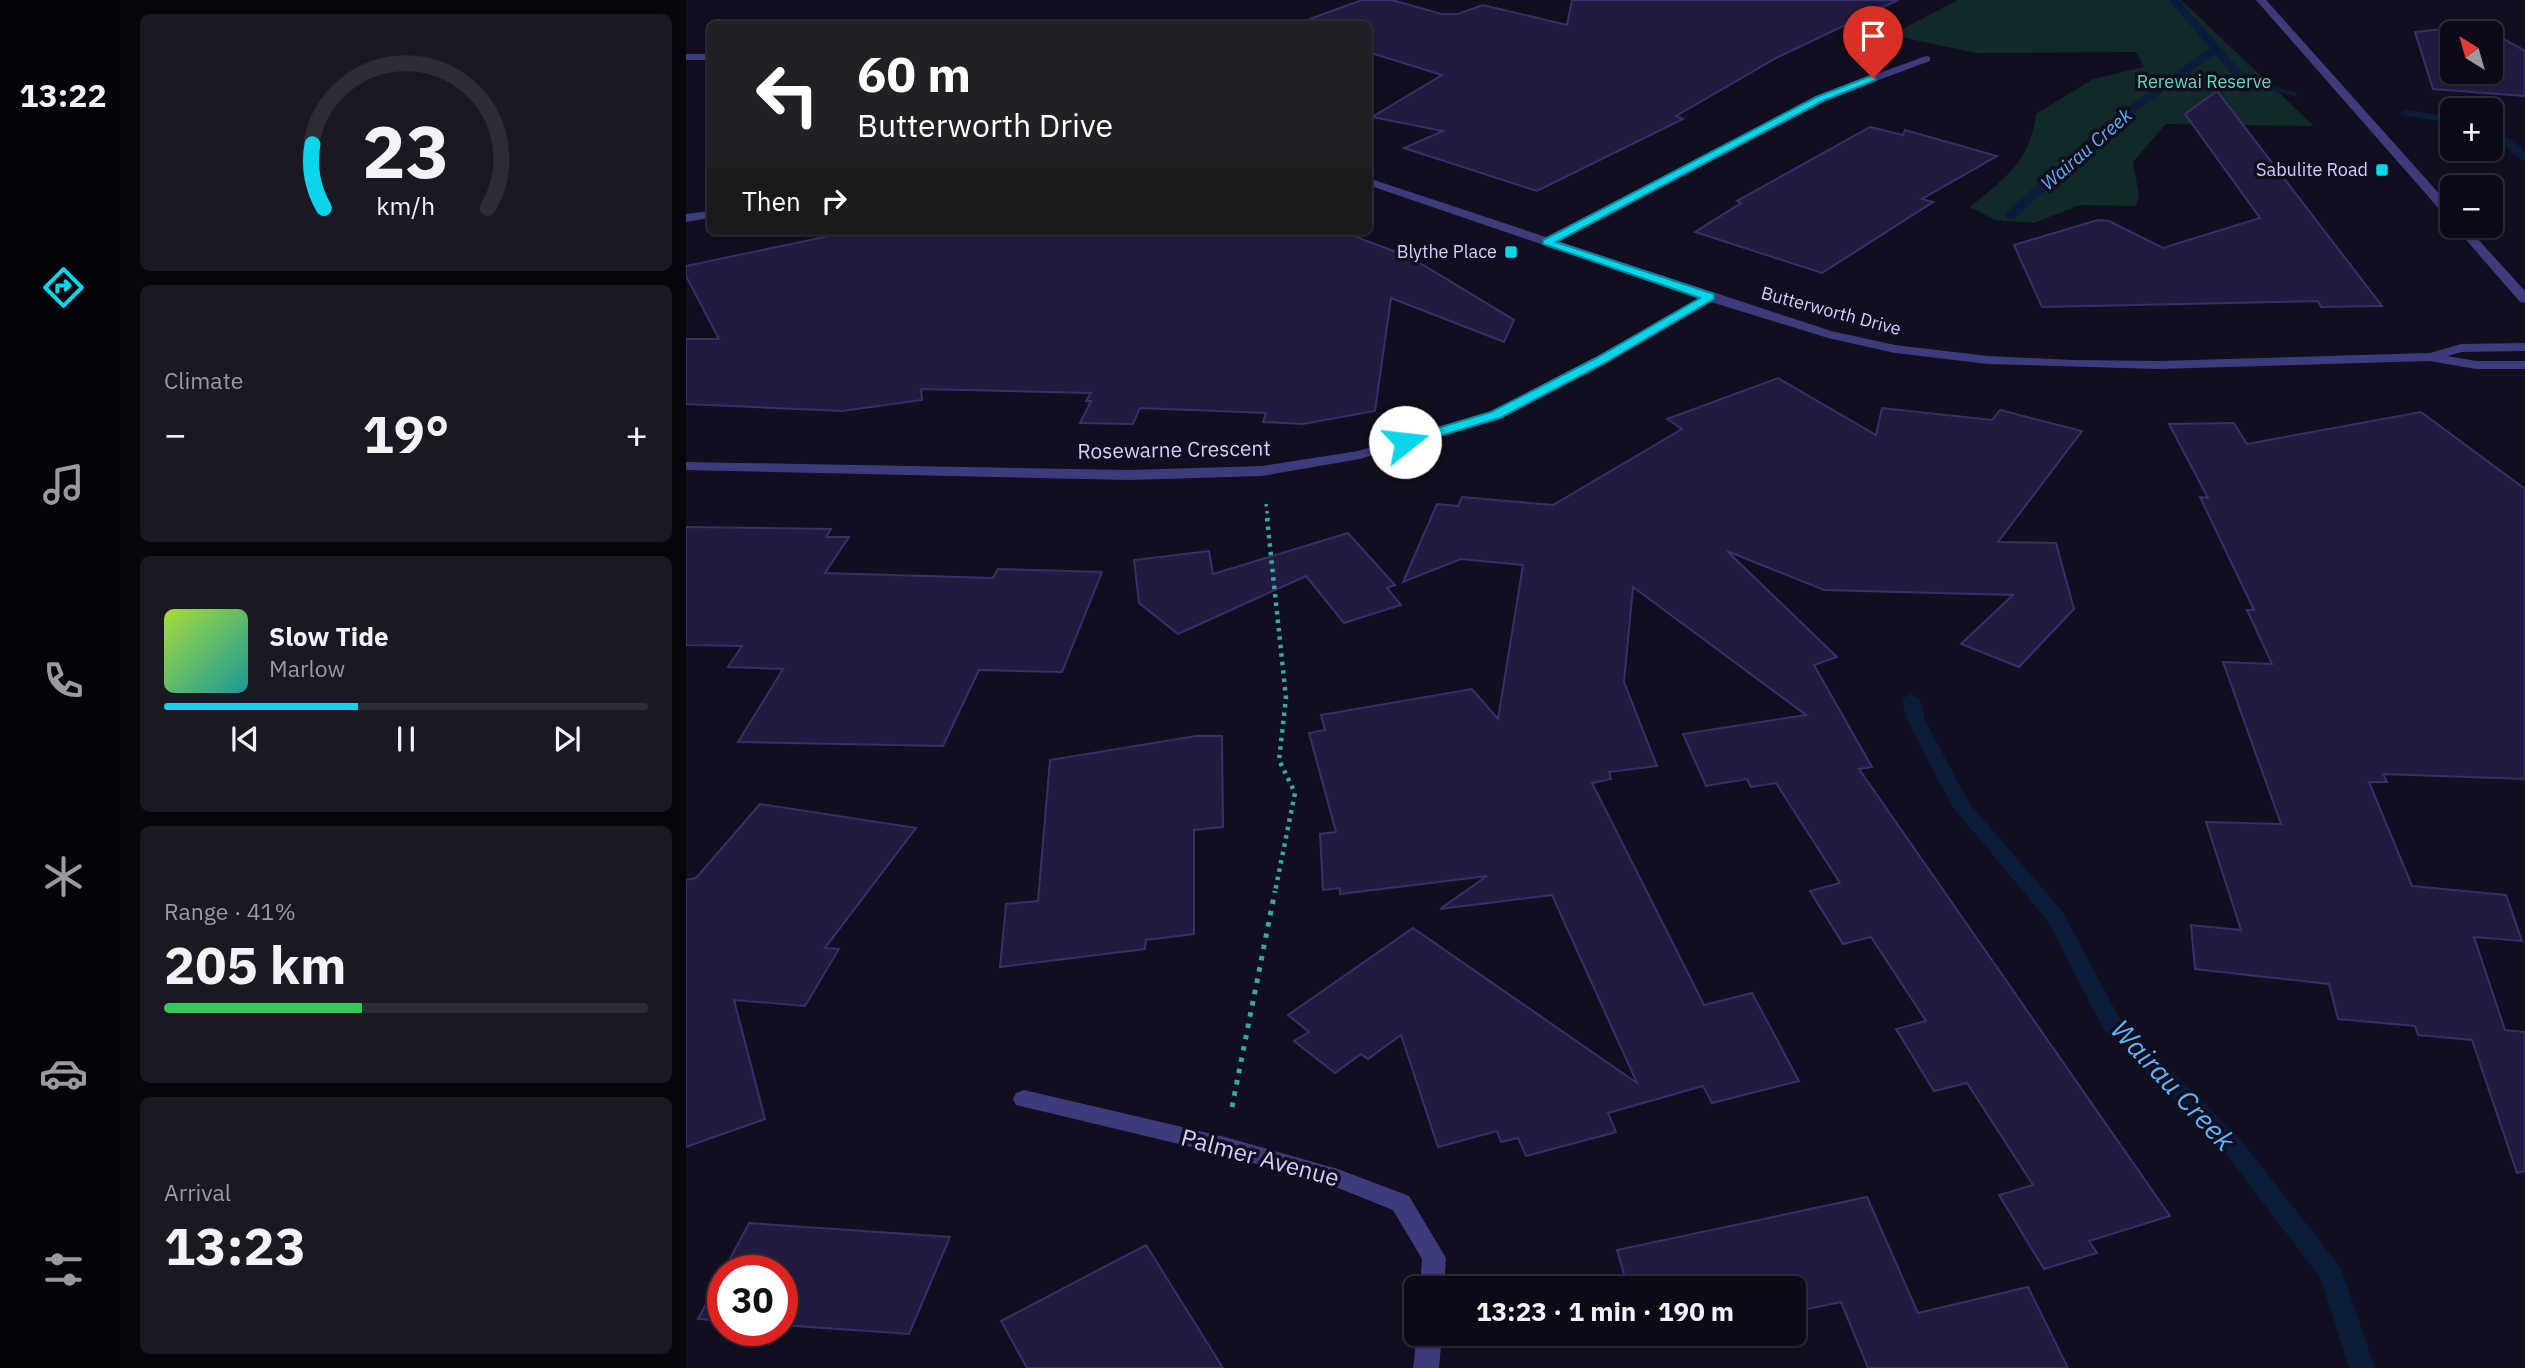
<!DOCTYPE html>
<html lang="en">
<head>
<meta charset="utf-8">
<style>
  body { margin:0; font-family:"IBM Plex Sans",sans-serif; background:#1b1824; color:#f1f3f6; height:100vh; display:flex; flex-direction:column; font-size:26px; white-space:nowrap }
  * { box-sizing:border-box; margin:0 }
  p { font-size:23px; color:#9a9aa1 }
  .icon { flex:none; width:38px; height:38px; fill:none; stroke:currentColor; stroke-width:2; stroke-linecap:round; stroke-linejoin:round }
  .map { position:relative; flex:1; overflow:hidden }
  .drawer { display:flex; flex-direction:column; gap:14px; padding:14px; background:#07060d; width:560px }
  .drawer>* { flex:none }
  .banner { position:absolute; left:21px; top:21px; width:665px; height:214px; border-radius:10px; box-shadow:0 2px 5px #0004,0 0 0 2px #2d2b36; background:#202124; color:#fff; overflow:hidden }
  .needle { width:46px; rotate:323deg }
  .buttons { position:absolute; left:1754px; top:21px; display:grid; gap:14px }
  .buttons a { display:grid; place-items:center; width:63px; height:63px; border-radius:10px; background:#0d0a17; box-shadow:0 2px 5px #0004,0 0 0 2px #2d2b36; font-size:35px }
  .speed { position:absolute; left:21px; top:1255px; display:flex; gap:14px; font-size:35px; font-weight:700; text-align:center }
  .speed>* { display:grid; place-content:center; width:91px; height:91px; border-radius:50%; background:#0d0a17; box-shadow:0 2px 5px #0004,0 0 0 2px #2d2b36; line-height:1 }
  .speed .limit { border:10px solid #d22; background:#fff; color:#111 }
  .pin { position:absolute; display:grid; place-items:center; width:60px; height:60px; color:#fff; margin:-72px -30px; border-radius:50% 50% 50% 0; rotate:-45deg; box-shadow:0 0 7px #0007 }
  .pin .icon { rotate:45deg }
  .me { position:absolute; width:77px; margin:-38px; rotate:74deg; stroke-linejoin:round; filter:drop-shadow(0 0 5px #0008) }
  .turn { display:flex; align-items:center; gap:24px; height:147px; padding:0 35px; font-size:32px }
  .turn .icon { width:91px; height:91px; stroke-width:2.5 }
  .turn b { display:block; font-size:49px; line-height:60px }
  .then { display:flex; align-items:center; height:66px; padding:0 35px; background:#0003; gap:14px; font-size:26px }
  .big { font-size:52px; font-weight:700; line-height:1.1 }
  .drawer .widget { flex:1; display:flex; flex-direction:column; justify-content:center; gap:10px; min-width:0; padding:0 24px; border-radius:10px; background:#1b1824 }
  .drawer .dial { align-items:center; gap:0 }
  .dial svg { height:182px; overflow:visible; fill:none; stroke:#2d2b36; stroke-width:7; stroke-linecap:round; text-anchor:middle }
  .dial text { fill:#f1f3f6; stroke:none }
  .song { display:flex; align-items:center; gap:21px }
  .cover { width:84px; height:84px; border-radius:10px; background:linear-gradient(135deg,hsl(80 70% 55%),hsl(180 70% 35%)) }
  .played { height:7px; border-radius:4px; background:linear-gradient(90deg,#0bd5eb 40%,#2d2b36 40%) }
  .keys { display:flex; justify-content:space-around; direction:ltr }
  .heat { display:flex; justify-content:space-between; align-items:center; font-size:38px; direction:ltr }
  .charge { height:10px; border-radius:5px; background:linear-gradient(90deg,#34c759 41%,#2d2b36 0) }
  .trip { position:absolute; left:718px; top:1276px; width:402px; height:70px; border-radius:10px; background:#0d0a17; box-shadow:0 2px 5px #0004,0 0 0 2px #2d2b36; font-weight:700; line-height:70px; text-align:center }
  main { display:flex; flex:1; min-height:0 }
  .tabs { display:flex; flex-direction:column; width:126px; justify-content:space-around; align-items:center; background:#050409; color:#9a9aa1 }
  .tabs .icon { width:49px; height:49px }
  .tabs .current { color:#0bd5eb }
  .tabs b { font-size:32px; color:#f1f3f6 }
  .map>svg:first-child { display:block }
  .green { fill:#112928 }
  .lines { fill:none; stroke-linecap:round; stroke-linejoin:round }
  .stream { fill:#0b1c3a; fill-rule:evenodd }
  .building { fill:#221b3f; stroke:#3a2e6a; stroke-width:2; fill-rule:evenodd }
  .path-far2 { stroke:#33aba4; stroke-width:3.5; stroke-dasharray:2.5 4.5; stroke-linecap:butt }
  .path-far1 { stroke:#33aba4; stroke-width:4.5; stroke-dasharray:3.5 5; stroke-linecap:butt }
  .path { stroke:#33aba4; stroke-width:5; stroke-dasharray:4.5 7; stroke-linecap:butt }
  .minor { fill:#3d3b7c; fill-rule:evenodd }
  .route { fill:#0bd5eb; stroke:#078a99; stroke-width:2 }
  .poi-dot { fill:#0bd5eb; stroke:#110e1f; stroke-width:2.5 }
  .labels { text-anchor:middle; stroke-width:7; stroke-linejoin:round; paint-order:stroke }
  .far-park-label { font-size:18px; fill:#5ed8ba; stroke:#110e1f }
  .far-poi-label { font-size:18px; fill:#d3cefd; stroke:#110e1f; text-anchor:end }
  .far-street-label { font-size:18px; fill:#d3cefd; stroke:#110e1f }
  .far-water-label { font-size:19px; font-style:italic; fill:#61b2f7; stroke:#110e1f }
  .street-label { font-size:21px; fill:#d3cefd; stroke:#110e1f }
  .near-street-label { font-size:24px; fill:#d3cefd; stroke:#110e1f }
  .near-water-label { font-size:28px; font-style:italic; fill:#61b2f7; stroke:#110e1f }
</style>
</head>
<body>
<main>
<nav class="tabs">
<b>13:22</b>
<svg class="icon current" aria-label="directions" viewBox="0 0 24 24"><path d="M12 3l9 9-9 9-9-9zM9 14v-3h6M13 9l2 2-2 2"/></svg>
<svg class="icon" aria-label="music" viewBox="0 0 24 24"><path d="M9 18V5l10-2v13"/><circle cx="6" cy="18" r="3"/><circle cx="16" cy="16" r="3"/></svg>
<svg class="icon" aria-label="phone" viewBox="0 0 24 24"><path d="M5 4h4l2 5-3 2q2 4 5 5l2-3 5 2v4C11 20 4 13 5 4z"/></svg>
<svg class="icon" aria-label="climate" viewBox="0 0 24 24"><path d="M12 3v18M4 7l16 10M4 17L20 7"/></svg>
<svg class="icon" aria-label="car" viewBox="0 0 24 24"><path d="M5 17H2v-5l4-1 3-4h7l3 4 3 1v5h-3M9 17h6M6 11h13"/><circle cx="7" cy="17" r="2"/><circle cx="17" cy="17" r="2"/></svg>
<svg class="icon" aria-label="filters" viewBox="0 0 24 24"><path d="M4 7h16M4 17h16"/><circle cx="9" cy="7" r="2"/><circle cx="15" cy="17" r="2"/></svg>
</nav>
<section class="drawer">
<div class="widget dial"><svg viewBox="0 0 100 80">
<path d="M14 69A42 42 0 1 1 86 69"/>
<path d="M14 69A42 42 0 0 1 9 41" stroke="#0bd5eb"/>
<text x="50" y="56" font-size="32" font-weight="700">23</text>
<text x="50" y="72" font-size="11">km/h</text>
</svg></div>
<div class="widget"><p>Climate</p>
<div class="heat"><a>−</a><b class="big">19°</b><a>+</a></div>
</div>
<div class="widget">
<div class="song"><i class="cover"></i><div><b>Slow Tide</b><p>Marlow</p></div></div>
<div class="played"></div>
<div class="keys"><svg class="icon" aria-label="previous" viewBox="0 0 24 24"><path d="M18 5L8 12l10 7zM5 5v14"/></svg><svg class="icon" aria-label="pause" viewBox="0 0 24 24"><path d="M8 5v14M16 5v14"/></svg><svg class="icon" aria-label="next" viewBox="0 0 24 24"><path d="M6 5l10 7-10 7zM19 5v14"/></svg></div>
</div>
<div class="widget"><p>Range · 41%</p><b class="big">205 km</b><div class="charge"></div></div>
<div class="widget"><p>Arrival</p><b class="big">13:23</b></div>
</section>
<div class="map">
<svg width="1839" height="1368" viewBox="0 0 1839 1368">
  <rect width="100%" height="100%" fill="#110e1f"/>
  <path class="green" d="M1272,0H1495L1628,126L1480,124L1447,162L1453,195L1450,206L1394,205L1348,223L1309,220L1284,207C1318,179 1345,161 1350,114L1407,79L1458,67L1450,52L1290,53L1205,35Z"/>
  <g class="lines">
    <g class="stream">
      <path d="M1483,0H1493L1554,70L1578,83L1611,93V97L1570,87L1546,74L1529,54L1425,129L1328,219H1320V213L1417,125L1524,48Z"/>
      <path d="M1719,110L1766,117V123L1715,115L1714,113Z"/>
      <path d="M1804,128L1828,141L1839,152V162L1804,136Z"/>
      <path d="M1225,694L1234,699L1239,720L1283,803L1376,911L1434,1019L1554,1139L1655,1268L1689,1368H1663L1635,1279L1538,1151L1418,1030L1361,920L1266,806L1221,720L1216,699Z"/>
    </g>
  </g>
  <g class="building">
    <path d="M676,0H706L756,14H772L797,5L881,25L886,0H1212L1092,57L990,116L997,119L851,191L718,148L757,131L686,117L756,75L682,52V24H610Z"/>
    <path d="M1793,25L1839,51V96L1747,89L1729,32ZM1766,33H1804V72H1766Z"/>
    <path d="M1531,91L1696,306L1635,307L1632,301L1356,307L1328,245L1412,220L1423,221L1477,248L1574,218L1499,114Z"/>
    <path d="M1184,127L1217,135L1219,130L1311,156L1236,199L1247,202L1136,273L1009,232L1055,203L1051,201Z"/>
    <path d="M167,231H654L724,257L828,320L818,342L705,298L689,411L617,424L577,422L580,413L454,408L447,424L394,423L405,401H400L405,393L235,389L236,400L156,411L0,404V339H33L0,276V266Z"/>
    <path d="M1092,378L1190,435L1196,408L1306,420L1314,410L1396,431L1312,542L1370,543L1388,609L1333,667L1275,644L1327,595L1138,590L1041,551L1151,657L1128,665L1186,767L1173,769L1484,1216L1403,1241L1411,1253L1358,1269L1313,1195L1347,1185L1281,1083L1248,1091L1210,1029L1240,1021L1185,937L1157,944L1124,891L1154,883L1090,783L1065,787L1061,779L1020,786L997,734L1120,715L947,587L938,682L971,766L923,772L925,779L906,783L1018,1005L1066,993L1113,1081L1026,1103L1017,1086L922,1113L930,1132L840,1156L832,1138L815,1142L811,1131L752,1147L715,1035L682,1059L675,1054L649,1073L608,1041L623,1032L602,1015L727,928L951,1083L866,895L754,909L801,876L654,894V888L637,890L634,834L650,832L623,733L639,730L635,715L786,689L812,719L837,565L775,559L717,582L751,504L772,506L776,497L867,505L996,429L981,419Z"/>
    <path d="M1735,412L1839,489V779L1697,774L1701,782H1683L1726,886L1820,895L1836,941L1788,937L1819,1030L1839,1032V1171L1831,1173L1786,1040L1732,1035L1729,1026L1652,1019L1643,984L1509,969L1505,925L1555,930L1520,822L1595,824L1537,662L1586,664L1561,610H1568L1514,497L1522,498L1483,424L1548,423L1561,444Z"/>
    <path d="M0,527L145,529L140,537H163L139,573L307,578L312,569L416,572L376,672L293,670L257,746L52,742L97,669L42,667L56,646L0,645Z"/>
    <path d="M662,533L709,585L701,588L715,605L658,623L620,576L492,634L453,603L448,560L523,551L527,574Z"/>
    <path d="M510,736H536L537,827L508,830V934L460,940L459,949L314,967L320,904L352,901L364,760Z"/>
    <path d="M74,804L230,828L139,948L153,949L119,1006L48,1000L79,1119L0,1147V880L10,878Z"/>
    <path d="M1181,1197L1232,1313L1342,1287L1382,1368H1182L1155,1302L1108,1312V1288H942L931,1250Z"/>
    <path d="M63,1223L264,1237L223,1334L96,1325V1270H38Z"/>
    <path d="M460,1245L537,1368H341L315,1321Z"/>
    <path d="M37,1273V1321L12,1319Z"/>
  </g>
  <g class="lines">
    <path class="path-far2" d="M580,504L582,520"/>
    <path class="path-far1" d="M581,518L600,698L593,760L609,793L589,892"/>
    <path class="path" d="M546,1107L589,891"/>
    <g class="minor">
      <path d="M1570,0H1580L1766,208V220L1762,219Z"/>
      <rect x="0" y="54" width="24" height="6"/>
      <path d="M1240,56L1244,57V61L1149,96L872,241L1145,331L1209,345L1302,356L1386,360L1472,361L1744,353L1775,344L1839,343V351L1776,352L1761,356L1790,361H1839V369H1790L1743,361L1472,369L1302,364L1209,353L1142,338L1025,302L920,363L814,418L674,459L576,476L443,480L0,470V462L443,470L576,466L672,451L804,412L910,357L1013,298L682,185V178L860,237L1141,92Z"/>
      <path d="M24,211V218L0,222V214Z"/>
      <path d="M1768,226H1780L1839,291V303L1834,302Z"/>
      <path d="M338,1090L539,1137L652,1169L723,1196L760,1258L758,1288H734L736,1259L707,1210L647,1186L539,1155L330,1105L327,1099L330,1093Z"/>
      <path d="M731,1334H756L753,1368H727Z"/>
    </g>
  </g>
  <path class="route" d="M1187,75L1190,80L1137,101L870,242L1028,294V299L919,363L814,418L724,445H715V439L805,412L910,358L1014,298L857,244V240L1130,97Z"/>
  <g class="poi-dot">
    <rect x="1689" y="163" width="14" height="14" rx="3.5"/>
    <rect x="818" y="245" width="14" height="14" rx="3.5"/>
  </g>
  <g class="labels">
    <g class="far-park-label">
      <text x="1518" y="88">Rerewai Reserve</text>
    </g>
    <g class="far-poi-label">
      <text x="1682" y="176">Sabulite Road</text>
      <text x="811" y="258">Blythe Place</text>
    </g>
    <g class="far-street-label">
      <text transform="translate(1145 311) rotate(15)" y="6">Butterworth Drive</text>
    </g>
    <g class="far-water-label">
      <text transform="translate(1400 149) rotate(-41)" y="7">Wairau Creek</text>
    </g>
    <g class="street-label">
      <text transform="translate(488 450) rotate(-1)" y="7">Rosewarne Crescent</text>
    </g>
    <g class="near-street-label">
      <text transform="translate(574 1158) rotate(15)" y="8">Palmer Avenue</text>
    </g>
    <g class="near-water-label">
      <text transform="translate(1487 1085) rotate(47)" y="10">Wairau Creek</text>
    </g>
  </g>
</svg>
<div class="buttons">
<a><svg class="needle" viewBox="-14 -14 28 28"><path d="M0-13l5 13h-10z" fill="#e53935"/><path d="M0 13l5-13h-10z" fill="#9a9aa1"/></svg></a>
<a>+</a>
<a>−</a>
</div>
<div class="speed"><div class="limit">30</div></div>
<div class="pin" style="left:1187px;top:78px;background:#d93025"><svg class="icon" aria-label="arrive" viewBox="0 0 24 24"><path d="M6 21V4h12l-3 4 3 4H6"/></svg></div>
<svg class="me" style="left:719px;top:442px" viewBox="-20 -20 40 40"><circle r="19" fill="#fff"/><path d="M0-13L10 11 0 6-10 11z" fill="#0bd5eb"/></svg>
<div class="trip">13:23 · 1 min · 190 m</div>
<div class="banner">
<div class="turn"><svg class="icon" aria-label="left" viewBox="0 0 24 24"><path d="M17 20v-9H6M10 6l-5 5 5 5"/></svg><div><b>60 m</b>Butterworth Drive</div></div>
<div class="then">Then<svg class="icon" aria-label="right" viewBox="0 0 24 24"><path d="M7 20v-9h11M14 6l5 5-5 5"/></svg></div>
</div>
</div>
</main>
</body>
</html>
